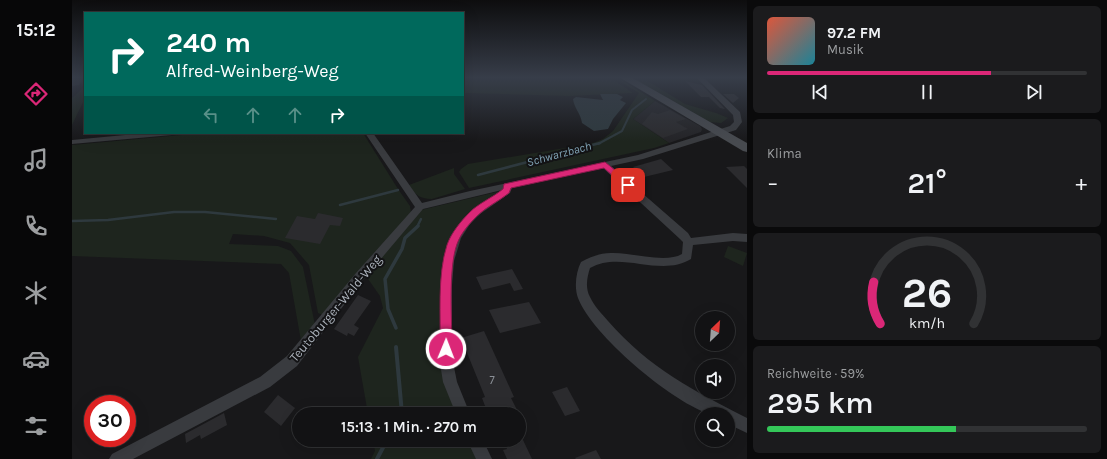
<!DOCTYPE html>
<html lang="de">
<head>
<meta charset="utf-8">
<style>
  body { margin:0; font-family:Karla,sans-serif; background:#1b1b1d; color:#f1f3f6; height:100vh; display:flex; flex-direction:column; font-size:15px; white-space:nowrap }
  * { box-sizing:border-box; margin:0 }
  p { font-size:13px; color:#9c9ea0 }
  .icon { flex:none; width:22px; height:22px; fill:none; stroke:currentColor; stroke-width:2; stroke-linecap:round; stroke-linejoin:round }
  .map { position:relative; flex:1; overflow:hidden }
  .sheet { display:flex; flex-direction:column; gap:6px; padding:6px; background:#0a0a0b; width:360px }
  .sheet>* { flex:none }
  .banner { position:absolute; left:12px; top:12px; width:380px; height:122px; border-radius:0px; box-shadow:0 4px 16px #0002,0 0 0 1px #313234; background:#00695c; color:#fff; overflow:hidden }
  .needle { width:26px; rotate:25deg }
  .controls { position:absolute; left:623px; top:311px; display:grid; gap:8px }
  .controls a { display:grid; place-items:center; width:40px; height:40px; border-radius:50%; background:#121214; box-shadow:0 4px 16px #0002,0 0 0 1px #313234; font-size:20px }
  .speed { position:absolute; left:12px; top:395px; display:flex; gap:8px; font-size:20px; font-weight:700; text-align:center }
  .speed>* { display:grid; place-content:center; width:52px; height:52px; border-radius:50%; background:#121214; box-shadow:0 4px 16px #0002,0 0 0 1px #313234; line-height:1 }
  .speed .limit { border:6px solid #d22; background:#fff; color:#111 }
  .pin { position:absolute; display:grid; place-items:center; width:34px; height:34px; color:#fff; margin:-17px; border-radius:8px; box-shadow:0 2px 6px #0006 }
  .me { position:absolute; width:44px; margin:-22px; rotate:1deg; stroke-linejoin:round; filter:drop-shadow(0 0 3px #0008) }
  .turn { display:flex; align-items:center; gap:14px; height:84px; padding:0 16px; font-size:18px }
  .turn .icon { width:52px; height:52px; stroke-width:2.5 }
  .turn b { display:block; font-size:28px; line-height:34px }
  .lanes { display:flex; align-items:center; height:38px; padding:0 16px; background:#0003; justify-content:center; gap:20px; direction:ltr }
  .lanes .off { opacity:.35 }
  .big { font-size:30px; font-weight:600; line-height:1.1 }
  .sheet .widget { flex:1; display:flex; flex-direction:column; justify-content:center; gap:6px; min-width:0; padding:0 14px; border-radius:6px; background:#1b1b1d }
  .sheet .dial { align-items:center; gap:0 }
  .dial svg { height:104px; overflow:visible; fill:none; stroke:#313234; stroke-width:7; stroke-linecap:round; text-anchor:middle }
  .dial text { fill:#f1f3f6; stroke:none }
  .song { display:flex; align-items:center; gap:12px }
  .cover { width:48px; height:48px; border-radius:6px; background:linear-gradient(135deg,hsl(10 70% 55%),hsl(190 70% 35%)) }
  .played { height:4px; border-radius:2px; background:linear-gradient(90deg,#db2777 70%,#313234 70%) }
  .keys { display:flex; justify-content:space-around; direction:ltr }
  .heat { display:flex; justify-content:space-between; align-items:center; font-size:22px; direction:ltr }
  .charge { height:6px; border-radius:3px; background:linear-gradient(90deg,#34c759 59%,#313234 0) }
  .trip { position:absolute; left:220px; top:407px; width:234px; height:40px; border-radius:20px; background:#121214; box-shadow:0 4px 16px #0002,0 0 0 1px #313234; font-weight:600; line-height:40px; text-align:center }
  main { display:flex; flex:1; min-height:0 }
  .menu { display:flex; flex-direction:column; width:72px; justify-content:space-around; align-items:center; background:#070708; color:#9c9ea0 }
  .menu .icon { width:28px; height:28px }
  .menu .selected { color:#db2777 }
  .menu b { font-size:18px; color:#f1f3f6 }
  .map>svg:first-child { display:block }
  .built { fill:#242427 }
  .green { fill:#1e251e }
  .water { fill:#2e393e }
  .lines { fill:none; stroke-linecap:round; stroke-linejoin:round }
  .stream-far3 { stroke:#2e393e; stroke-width:2 }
  .stream-far2 { stroke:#2e393e; stroke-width:2.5 }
  .stream-far1 { stroke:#2e393e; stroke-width:3.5 }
  .stream { stroke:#2e393e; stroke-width:4 }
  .building { fill:#2b2b2e }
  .street { fill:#393b3f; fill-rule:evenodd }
  .secondary { fill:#474a4f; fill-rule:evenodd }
  .route { fill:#db2777; stroke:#8e194d }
  .labels { text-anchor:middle; stroke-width:4; stroke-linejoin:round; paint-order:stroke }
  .near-number-label { font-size:11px; fill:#8a8f96 }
  .water-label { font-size:12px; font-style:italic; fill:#81a3b5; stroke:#131315 }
  .near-street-label { font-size:13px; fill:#aab1ba; stroke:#131315 }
</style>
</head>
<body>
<main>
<nav class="menu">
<b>15:12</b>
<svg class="icon selected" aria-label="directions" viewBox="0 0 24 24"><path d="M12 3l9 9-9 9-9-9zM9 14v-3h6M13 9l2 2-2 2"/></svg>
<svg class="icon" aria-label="music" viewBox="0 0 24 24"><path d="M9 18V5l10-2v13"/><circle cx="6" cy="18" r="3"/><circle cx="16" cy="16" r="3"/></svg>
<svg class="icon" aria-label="phone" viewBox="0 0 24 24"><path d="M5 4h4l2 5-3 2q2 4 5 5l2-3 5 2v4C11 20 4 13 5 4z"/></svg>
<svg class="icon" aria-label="climate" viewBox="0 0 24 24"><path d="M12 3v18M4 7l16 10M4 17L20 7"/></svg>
<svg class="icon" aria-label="car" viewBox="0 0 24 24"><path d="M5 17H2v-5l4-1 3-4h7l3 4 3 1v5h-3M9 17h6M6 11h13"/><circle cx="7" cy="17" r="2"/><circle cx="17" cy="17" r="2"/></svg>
<svg class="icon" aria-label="filters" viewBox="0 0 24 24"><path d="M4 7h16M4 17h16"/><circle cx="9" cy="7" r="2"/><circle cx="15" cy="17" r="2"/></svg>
</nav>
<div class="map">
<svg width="675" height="459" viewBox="0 0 675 459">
  <rect width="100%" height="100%" fill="#18181a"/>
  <path class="built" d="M583,101L628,126L630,129L629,132L597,143L561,119Z"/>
  <g class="green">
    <path d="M391,77H537L561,93L497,96L391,93Z"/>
    <path d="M541,77H545L583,101L561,119L597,143L582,148L397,188L387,172L389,169L396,164L493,148L521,143L531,139L541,131L567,93Z"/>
    <path d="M559,77H572L574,80L613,104L644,113L656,118L649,123L638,122Z"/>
    <path d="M13,86V98L0,125V98Z"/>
    <path d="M132,133H291L326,189L338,206L339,213L301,254L251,315L246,313L237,265L218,243L192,236L161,234L157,244L206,246L219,251L231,267L243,325L229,341L217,273L209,264L0,256V145Z"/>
    <path d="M382,168V174L393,189L360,199C347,199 343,194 337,185Z"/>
    <path d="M429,191L387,226L377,242L371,279L369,362L387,414H296L286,357L311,308L308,296L294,276L349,210Z"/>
    <path d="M656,246L675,253L671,266L652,257Z"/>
    <path d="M301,440H399L407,459H299L303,451Z"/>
  </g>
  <path class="water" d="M528,94H545L551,97L548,100L554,103L541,119L536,129L522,131L510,123C509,114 502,108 501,99L504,97L531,100Z"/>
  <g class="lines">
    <path class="stream-far3" d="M526,144L550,131L560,110L574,99"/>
    <g class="stream-far2">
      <path d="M406,175L528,143"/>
      <path d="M268,205L326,190"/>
      <path d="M0,221L36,220L102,212H133L204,219"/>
      <path d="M345,227L349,219"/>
    </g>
    <path class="stream-far1" d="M324,328L316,309L313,279L330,249L333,238L346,226"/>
    <g class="stream">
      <path d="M324,347L330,414"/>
      <path d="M305,459L315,440"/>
    </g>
  </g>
  <g class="building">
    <path d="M12,77L7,85L0,86V78Z"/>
    <path d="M613,81L630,85L653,109L648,108L637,97H629Z"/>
    <path d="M651,94H662L667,98L661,103Z"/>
    <path d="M598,110L614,119L604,122L616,129L591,138L570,124L580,112L586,114Z"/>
    <path d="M589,159L601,170L572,177L561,167Z"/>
    <path d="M672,166L675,169V188L654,167Z"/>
    <path d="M246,213L271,218L268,226L258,225L248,244L213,238L225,216L243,219Z"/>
    <path d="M440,269L451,289L442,291L438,283L410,290L404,277Z"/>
    <path d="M286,295L299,301L282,325L287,328L282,336L276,333L275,336L262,329Z"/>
    <path d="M457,302L469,323L428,333L417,310Z"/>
    <path d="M412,331L442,397L439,398L447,414H419L418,410L415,411L410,398L413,397L389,338Z"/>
    <path d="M495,387L508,411L493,416L480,392Z"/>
    <path d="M206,395L223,408L209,426L192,412Z"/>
    <path d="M152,413L155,425L129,439L128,435L114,443L113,434Z"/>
    <path d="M431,440H451L460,459H435L431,450L435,449Z"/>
    <path d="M524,450L529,459H504L503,458Z"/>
  </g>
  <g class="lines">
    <g class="street">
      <path d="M624,77H631L668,112L670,122L664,130L571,159L539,166L616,233L619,238L661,233L675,234V242L661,241L621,245L619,259C588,278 549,250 518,268C515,277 513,288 518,297C522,306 530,314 536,321C577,368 622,391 675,418V433L656,424V414C650,414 641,416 635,413C598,400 520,335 506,298C502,287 504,272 509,262C518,257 528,253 539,253C559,252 593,264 610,254L611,242L608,239L531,168L440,188L438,193L408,214L398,224L389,238L382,261L380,285V357L385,382L398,414H384L371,382L367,357L369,285L371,261L379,238L391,219L401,209L430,190L351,209L292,279L225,366L198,387L61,459H37L40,454L188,377L215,356L284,273L343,207L293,133H301L350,203L398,191L566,155L658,126L662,122L661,115Z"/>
      <path d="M74,133H104L100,135L0,144V140Z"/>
      <path d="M395,440H411L420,459H404Z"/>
    </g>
    <path class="secondary" d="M547,77H559L675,143V152L671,151Z"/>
  </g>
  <linearGradient id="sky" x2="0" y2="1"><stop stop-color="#0d0d0e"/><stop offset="0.55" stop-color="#373d49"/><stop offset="1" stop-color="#373d49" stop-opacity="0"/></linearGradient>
  <rect width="675" height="141" fill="url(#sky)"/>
  <path class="route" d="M533,162L559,183V187H553L532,168L439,188L437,193C427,201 414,207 405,216C397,224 389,233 385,244C376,269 380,321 380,349L378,353L374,354L370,353L368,349C369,316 365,276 375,245C379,233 389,221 398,212C407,203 420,198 431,189L432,184Z"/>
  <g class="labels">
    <g class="near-number-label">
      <text x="420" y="384">7</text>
    </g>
    <g class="water-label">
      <text transform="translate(487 154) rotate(-15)" y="4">Schwarzbach</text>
    </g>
    <g class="near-street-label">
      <text transform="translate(263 308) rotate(-50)" y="5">Teutoburger-Wald-Weg</text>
    </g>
  </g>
</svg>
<div class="controls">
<a><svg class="needle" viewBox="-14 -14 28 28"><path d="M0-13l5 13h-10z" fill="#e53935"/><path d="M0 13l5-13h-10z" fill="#9c9ea0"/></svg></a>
<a><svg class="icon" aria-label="sound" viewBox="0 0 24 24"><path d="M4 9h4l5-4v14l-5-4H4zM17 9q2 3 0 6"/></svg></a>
<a><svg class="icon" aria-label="search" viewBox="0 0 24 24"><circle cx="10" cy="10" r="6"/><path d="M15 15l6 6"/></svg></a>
</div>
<div class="speed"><div class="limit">30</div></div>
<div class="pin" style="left:556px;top:185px;background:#d93025"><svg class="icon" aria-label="arrive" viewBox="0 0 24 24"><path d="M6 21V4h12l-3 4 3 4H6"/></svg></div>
<svg class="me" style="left:374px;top:349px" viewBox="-20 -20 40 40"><circle r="17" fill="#db2777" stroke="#fff" stroke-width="3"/><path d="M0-11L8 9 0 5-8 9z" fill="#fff"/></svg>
<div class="trip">15:13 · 1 Min. · 270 m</div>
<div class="banner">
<div class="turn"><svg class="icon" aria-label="right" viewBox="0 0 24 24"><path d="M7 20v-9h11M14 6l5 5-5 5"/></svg><div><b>240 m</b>Alfred-Weinberg-Weg</div></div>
<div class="lanes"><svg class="icon off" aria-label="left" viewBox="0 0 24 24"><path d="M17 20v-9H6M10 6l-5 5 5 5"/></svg><svg class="icon off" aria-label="ahead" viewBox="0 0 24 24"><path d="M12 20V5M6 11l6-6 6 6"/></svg><svg class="icon off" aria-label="ahead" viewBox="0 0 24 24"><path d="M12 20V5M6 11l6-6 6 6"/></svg><svg class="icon" aria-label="right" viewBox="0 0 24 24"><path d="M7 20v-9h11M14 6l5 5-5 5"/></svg></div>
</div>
</div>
<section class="sheet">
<div class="widget">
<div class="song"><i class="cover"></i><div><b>97.2 FM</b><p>Musik</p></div></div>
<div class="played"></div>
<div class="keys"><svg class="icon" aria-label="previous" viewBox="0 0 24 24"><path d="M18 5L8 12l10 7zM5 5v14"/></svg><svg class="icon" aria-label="pause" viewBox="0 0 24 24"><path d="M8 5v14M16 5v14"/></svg><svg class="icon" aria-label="next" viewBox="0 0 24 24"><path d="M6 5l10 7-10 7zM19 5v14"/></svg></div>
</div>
<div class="widget"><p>Klima</p>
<div class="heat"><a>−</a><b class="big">21°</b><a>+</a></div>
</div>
<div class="widget dial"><svg viewBox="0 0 100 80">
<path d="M14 69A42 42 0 1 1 86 69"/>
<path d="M14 69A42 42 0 0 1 9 37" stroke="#db2777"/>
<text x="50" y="56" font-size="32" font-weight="700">26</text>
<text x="50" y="72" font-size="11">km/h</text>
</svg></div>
<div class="widget"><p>Reichweite · 59%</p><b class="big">295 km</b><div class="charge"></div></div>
</section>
</main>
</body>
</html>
